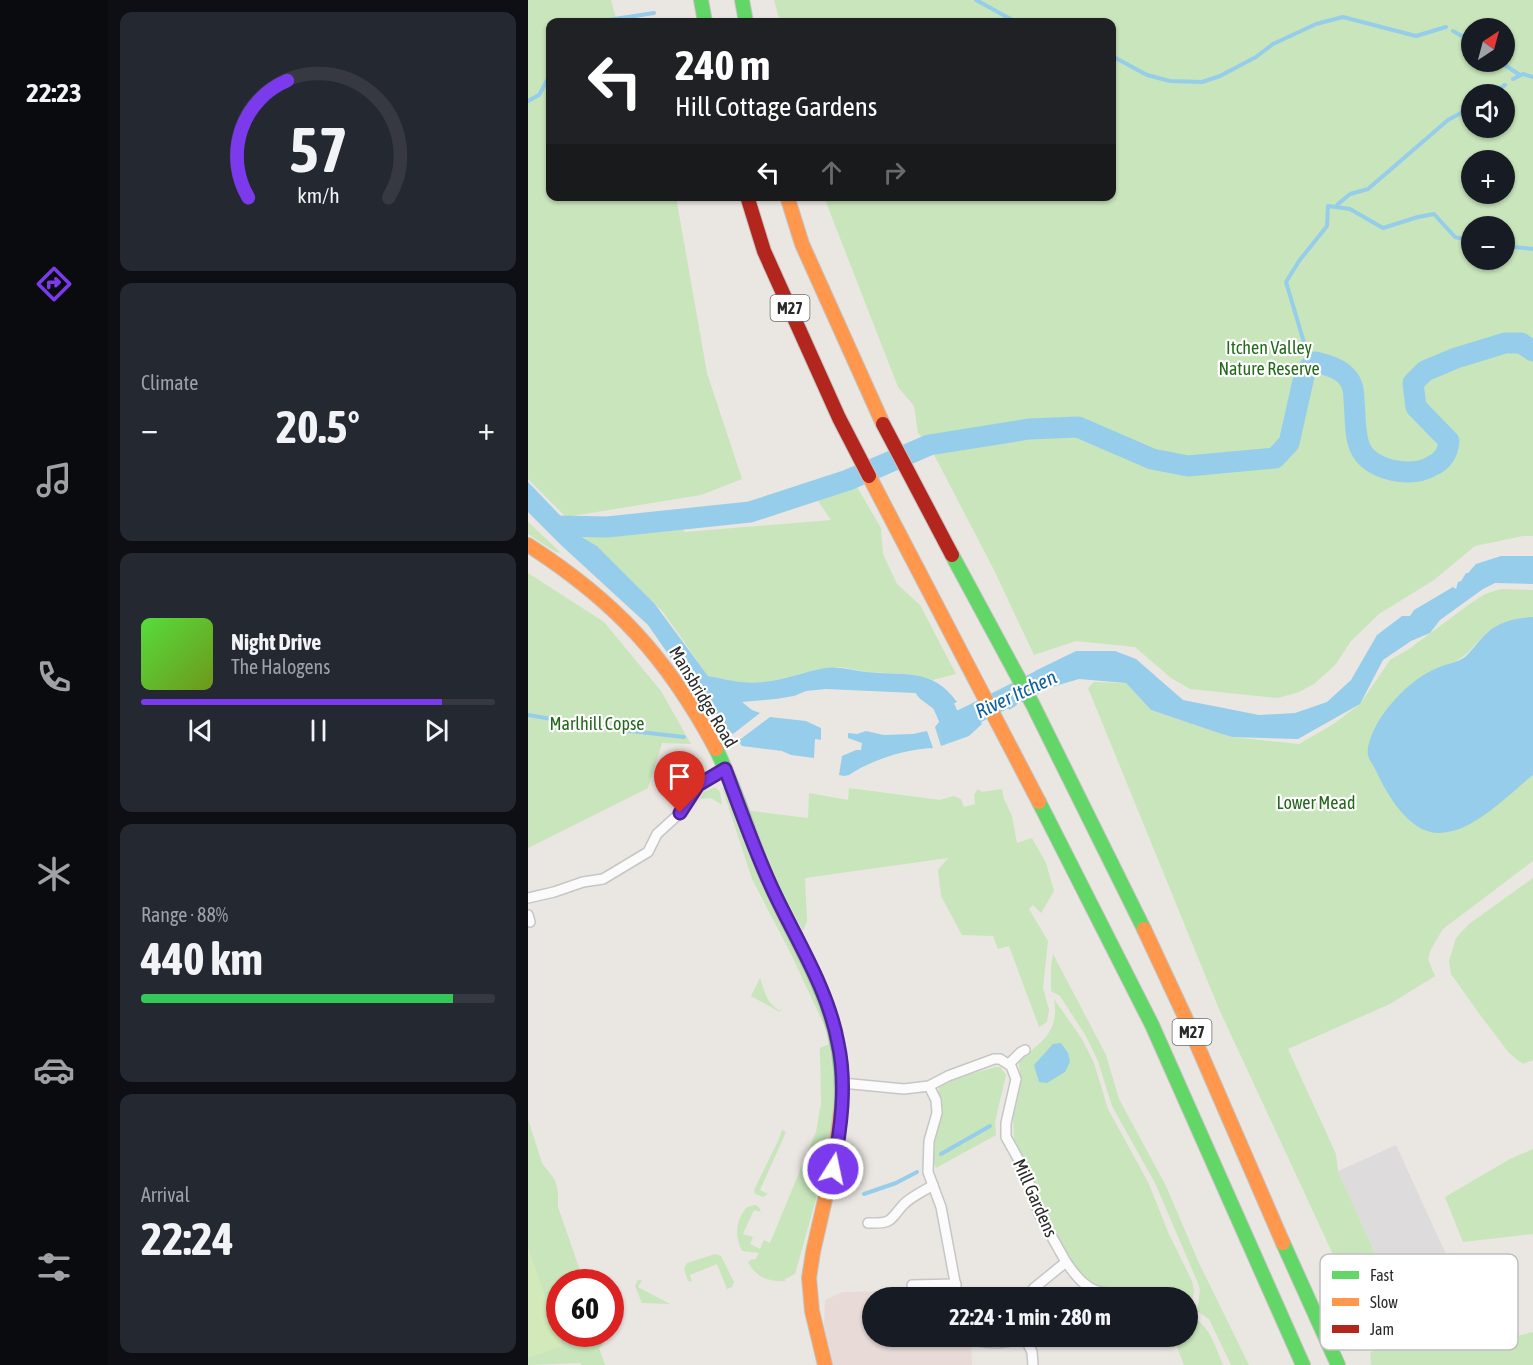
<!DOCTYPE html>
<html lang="en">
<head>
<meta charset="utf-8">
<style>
  body { margin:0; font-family:"Asap Condensed",sans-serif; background:#242831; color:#f1f3f6; height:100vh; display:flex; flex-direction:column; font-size:22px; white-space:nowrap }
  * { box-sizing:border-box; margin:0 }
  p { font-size:20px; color:#9ea1a6 }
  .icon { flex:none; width:33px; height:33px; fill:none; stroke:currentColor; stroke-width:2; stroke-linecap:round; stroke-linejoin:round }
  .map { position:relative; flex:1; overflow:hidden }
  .side { display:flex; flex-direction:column; gap:12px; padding:12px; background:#0d0f14; width:420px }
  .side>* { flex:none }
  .banner { position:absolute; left:18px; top:18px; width:570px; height:183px; border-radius:12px; box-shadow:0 2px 4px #0004; background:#202124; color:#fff; overflow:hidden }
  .needle { width:39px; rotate:36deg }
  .tools { position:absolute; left:933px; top:18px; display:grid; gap:12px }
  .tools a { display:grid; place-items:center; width:54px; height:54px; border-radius:50%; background:#171b24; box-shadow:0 2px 4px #0004; font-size:30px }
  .speed { position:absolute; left:18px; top:1269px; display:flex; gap:12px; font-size:30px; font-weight:700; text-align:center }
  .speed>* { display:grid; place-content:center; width:78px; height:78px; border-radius:50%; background:#171b24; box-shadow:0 2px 4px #0004; line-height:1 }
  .speed .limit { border:9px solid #d22; background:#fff; color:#111 }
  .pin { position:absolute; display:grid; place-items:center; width:51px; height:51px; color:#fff; margin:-62px -26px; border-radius:50% 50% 50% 0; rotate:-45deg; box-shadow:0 0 6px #0007 }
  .pin .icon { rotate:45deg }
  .me { position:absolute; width:66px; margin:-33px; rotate:10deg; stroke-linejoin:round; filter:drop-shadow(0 0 4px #0008) }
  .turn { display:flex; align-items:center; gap:21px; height:126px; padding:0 30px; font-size:27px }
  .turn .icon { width:78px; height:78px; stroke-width:2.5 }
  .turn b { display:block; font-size:42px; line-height:51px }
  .lanes { display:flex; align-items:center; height:57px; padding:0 30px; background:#0003; justify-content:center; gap:30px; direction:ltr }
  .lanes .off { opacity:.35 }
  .big { font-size:45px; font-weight:700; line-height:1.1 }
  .side .tile { flex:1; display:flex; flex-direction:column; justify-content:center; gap:9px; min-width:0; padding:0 21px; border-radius:12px; background:#242831 }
  .side .dial { align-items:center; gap:0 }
  .dial svg { height:156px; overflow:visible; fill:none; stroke:#363941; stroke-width:7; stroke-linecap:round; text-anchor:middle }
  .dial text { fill:#f1f3f6; stroke:none }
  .song { display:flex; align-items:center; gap:18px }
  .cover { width:72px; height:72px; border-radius:9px; background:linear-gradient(135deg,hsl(110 70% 55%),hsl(80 70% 35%)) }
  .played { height:6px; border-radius:3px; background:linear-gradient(90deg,#7c3aed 85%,#363941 85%) }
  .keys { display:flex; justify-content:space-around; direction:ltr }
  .heat { display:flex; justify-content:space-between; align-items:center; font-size:33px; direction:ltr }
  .charge { height:9px; border-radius:4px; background:linear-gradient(90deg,#34c759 88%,#363941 0) }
  .trip { position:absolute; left:334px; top:1287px; width:336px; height:60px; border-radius:30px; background:#171b24; box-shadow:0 2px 4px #0004; font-weight:700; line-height:60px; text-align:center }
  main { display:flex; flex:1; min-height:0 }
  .tab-bar { display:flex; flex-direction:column; width:108px; justify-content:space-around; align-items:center; background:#090b0e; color:#9ea1a6 }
  .tab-bar .icon { width:42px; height:42px }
  .tab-bar .on { color:#7c3aed }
  .tab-bar b { font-size:27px; color:#f1f3f6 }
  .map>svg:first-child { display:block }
  .industrial { fill:#dedbdd }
  .medical { fill:#e7dad7 }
  .green { fill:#c8e5bb; fill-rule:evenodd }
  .pitch { fill:#d2e9b9 }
  .water { fill:#96cdea }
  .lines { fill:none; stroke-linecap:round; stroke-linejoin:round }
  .stream { stroke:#96cdea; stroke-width:4 }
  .river { stroke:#96cdea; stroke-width:21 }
  .street-casing { stroke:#c7c6c6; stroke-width:12 }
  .fast-casing { stroke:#c5c4c2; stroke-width:16 }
  .slow-casing { stroke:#c5c4c2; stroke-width:16 }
  .jam-casing { stroke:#c5c4c2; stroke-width:16 }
  .street { stroke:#fcfbfb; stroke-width:9 }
  .fast { stroke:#63d668; stroke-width:14 }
  .slow { stroke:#ff974d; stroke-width:14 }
  .jam { stroke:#b3261e; stroke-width:14 }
  .route-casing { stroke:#51269a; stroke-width:15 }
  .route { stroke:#7c3aed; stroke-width:10 }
  .labels { text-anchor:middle; stroke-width:4.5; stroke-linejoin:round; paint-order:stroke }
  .shield { fill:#fff; stroke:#6b6b6b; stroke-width:1.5 }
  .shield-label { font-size:16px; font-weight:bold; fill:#2b2b2b }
  .park-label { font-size:18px; fill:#24691b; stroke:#fff }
  .street-label { font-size:18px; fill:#2b2b2b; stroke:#fff }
  .water-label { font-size:20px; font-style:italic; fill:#0e5f9c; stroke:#fff }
  .key { fill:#fff; stroke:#bfbfbf; stroke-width:1.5 }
  .key-label { font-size:16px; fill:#2b2b2b }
</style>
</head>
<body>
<main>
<nav class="tab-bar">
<b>22:23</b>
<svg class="icon on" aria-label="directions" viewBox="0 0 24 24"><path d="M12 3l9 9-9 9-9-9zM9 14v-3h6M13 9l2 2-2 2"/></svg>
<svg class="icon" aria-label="music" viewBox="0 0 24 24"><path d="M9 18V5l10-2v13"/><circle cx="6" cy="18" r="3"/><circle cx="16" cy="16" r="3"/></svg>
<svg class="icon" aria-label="phone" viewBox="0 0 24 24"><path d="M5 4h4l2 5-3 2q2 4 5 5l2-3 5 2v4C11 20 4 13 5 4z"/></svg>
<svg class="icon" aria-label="climate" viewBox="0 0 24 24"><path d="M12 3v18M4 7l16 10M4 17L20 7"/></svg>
<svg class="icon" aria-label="car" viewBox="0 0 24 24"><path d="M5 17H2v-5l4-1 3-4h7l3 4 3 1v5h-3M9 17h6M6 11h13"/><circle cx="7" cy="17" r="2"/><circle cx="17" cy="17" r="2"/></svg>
<svg class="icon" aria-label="filters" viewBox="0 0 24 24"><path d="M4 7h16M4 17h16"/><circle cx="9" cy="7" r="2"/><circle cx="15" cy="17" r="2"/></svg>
</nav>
<section class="side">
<div class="tile dial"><svg viewBox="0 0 100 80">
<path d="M14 69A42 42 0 1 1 86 69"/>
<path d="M14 69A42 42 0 0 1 34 9" stroke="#7c3aed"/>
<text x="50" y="56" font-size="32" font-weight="700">57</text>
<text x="50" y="72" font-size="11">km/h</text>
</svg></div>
<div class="tile"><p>Climate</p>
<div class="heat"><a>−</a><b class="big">20.5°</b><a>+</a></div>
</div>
<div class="tile">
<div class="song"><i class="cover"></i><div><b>Night Drive</b><p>The Halogens</p></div></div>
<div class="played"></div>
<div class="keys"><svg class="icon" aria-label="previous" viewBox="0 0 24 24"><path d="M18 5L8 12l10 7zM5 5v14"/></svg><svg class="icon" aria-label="pause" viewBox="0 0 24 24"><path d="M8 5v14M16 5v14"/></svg><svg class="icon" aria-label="next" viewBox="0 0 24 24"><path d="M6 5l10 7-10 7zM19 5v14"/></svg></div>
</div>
<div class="tile"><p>Range · 88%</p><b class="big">440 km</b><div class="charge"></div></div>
<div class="tile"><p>Arrival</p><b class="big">22:24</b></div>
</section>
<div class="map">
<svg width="1005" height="1365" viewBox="0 0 1005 1365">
  <rect width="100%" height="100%" fill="#eae7e2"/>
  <path class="industrial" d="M868,1145L917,1252L858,1278L810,1171Z"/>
  <path class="medical" d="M363,1291L364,1297L345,1298V1336L373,1337L389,1347L443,1346L444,1365H304L296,1325L297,1300L315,1292Z"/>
  <g class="green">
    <path d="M0,0H83L89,22H22V196L148,197L179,373L214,479L173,495L38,517L0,479Z"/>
    <path d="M246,0H1005V536H995L947,546L906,580L851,614L823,641L808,664L786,684L771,692L750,698L662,689L643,678L607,647L548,641L506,655L466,570L401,445L390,433L386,406L370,387L296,197L584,196V22H252ZM944,28H976V62H944ZM944,94H976V128H944ZM944,160H976V194H944ZM944,226H976V260H944Z"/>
    <path d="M329,487L353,528L355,554L369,584L392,605L428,674L405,680L381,674L340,672L313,667L299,668L234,683H217L180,676L135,612L69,546L52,536V534L65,535L154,523L156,532L303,520L288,498Z"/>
    <path d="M0,522L33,553L28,552L0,534Z"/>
    <path d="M0,573L76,622L133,691L163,744L134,743L120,788L0,848Z"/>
    <path d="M973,589L1005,590V617C989,618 972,622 959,633C947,643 941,655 926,662L840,754C856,787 880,842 925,831C931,830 936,825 941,822C964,808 984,791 1005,775V861L915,929L903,949L900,959L907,976L862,1004L760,1049L808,1154L810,1171L858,1278L917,1252L923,1263L937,1260L974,1263L969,1341L1005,1332V1365H843L842,1353L848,1347L691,1009L560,688L566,682L598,683L623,710L704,737L771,744L804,725L832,704L862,660L881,649L943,603L957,594Z"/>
    <path d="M194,787L199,791L287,984L304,1042L263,954L224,879Z"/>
    <path d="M184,788H188L192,792L194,805L183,798L172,799L177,792Z"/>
    <path d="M321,788L412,800L426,796L433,799L436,807L447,804L446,795L450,789L454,792L474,789L476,799L484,816L489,843L504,838L518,863L526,891L513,913L505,905L501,909L520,941L515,988L521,1010L519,1022L511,1027L481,946L470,949L465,936L434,935L413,896L410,870L420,858L277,878L279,921L275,931L250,885L217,810L280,818L281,793L320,800Z"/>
    <path d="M1005,878V1060L995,1064L981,1053L950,1012L923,974L921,961L928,938L941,924Z"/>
    <path d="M525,954L578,1055L591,1099L638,1186L670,1261L721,1365H703L681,1319L669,1311L672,1290L670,1283L627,1183L584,1106L570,1061L558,1036L532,996L523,991V966Z"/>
    <path d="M232,978C237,991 237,1002 252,1011L257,1005L252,1012L223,996Z"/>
    <path d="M526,999L554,1039L566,1063L580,1109L621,1184L640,1232L664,1281L666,1291L663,1308H660V1298L619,1297L606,1288L569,1287L559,1281L543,1261L515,1212L506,1179L486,1140L485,1116L493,1080L491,1064C493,1055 498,1055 504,1050C523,1035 530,1022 526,999Z"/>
    <path d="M301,1044L306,1083L305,1130L299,1160L267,1274L257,1279V1281C240,1282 229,1278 220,1262L224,1259L227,1260L231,1253L214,1251C206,1236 208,1219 219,1207L227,1205L231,1207L233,1212L226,1210L215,1234L225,1237L222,1244L232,1249L236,1240L242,1243L288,1132L293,1103L292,1048Z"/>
    <path d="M467,1067H472L478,1075L467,1122L468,1135L408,1168C399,1147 410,1131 413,1111C414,1099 406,1093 414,1083Z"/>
    <path d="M0,1119L14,1163L27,1180L30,1192V1207L56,1282H32V1334H74L77,1342L71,1348L77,1365H53V1363L0,1365Z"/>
    <path d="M254,1130L258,1132L232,1190L240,1194L235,1197L227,1194L226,1190L251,1139Z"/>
    <path d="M1005,1149V1234L935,1242L917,1197L982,1159Z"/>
    <path d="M187,1254L193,1256L206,1282L204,1287L199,1289L189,1264L162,1275L164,1282L160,1281L156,1269L159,1263Z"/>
    <path d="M110,1280H114L110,1287L142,1304L114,1303L107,1286Z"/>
    <path d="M660,1316C681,1322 687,1346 695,1365H656L645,1337L660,1336Z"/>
  </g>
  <path class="pitch" d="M0,1247L35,1346L0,1358Z"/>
  <g class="water">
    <path d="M0,482L52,536L69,546L126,603L180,676C198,679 216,685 235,682C256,680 276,672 297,668C311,666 324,670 338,672C375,676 404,667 429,702L411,711L398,698L387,693L298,689L278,691L266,696L248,699L214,702L224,710L232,713L205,734L184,717L120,625L34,546L0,512Z"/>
    <path d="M973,556H1005V584L967,583L955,589L912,620L902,633L883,641L855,660L832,704L770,739L704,737L691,733L623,710L598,683L551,679L517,689L507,671L548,651H587L608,659L655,700L731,715L767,713L799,702L823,680L849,635L874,616H882L886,610L925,587L928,589L930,582L933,581L938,573H940L948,564Z"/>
    <path d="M1005,617V775C980,795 944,834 910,833C880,832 859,794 848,771C846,766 841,760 840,755C838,743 849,722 856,713C869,695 888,677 907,669C917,664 929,663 937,657C945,650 951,640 959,633C971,622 988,618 1005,617Z"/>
    <path d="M479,687L489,705L481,710L471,691Z"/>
    <path d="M445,706L454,724L441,736L413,746L407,727L416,716L430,710L435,713L436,709Z"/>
    <path d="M242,717L278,721L293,728V740L287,739L286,758L263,755L254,751L214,746L210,741Z"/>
    <path d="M338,731L356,735L385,734L399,731L405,748C378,749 343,760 321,775L316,776L311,775L314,756L328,750H333L334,743L320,738V733L329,734Z"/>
    <path d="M533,1043L540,1053L542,1062L537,1072L519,1083L511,1082L506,1065L525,1044Z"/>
  </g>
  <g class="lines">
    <g class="stream">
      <path d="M448,0L488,22"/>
      <path d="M67,22L126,13"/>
      <path d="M925,31L944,42"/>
      <path d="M584,56L619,75L642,81L674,82L692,76L728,57L745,44L788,24L815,17L888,36L918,27"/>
      <path d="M972,62L992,75"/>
      <path d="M985,79L995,74L1005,77"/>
      <path d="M964,94L977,85"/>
      <path d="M0,101L11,95L22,75"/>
      <path d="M809,205L822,194L840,189L920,120L944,107"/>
      <path d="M976,246L1005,249"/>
      <path d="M783,366L758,282L771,261L799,226L800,206L822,209L855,228L890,217L906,214L927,237L944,241"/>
      <path d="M0,715L76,728L156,737"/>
      <path d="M413,1154L462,1126"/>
      <path d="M336,1194L368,1183L389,1172"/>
    </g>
    <g class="river">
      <path d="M31,526L79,527L222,512L320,480L401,445L501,429L550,427L624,459L660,466L747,458L761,443L777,372L787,362C799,365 812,368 820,378C825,384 826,393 826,400C829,435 823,459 863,470C877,473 892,473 904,466C915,461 920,453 921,441L888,407L885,383L897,371L928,358L977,343H993L1005,351"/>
      <path d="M398,690L414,702L424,725L519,677L539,671"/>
    </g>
    <g class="street-casing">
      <g id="street">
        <path d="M0,898L26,892L55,882L75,879L120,852L129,834L152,813L170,785L197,769"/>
        <path d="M0,915L2,922"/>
        <path d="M481,1064L493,1052L497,1050"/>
        <path d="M314,1083L376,1089L401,1086L420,1076L466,1059H472L483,1066L488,1079L478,1123V1137L498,1173L511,1214L538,1262L506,1288L499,1298"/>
        <path d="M401,1086L408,1100L409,1113L401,1141L400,1172L413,1207L430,1298"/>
        <path d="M340,1223C366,1224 361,1220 376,1204C384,1196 396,1191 405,1185"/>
        <path d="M538,1262C549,1278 561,1293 581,1293C591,1294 600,1292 610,1298"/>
        <path d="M384,1285L428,1284"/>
        <path d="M442,1336C452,1345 482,1345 492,1336"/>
        <path d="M496,1336L504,1352L505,1365"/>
      </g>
    </g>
    <g class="fast-casing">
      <g id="fast">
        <path d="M173,0L177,22"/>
        <path d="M214,0L218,22"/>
        <path d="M424,555L505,705L616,929"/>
        <path d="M188,749C208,789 220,832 237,873C273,957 320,1012 313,1109"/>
        <path d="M511,802L624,1025L775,1365"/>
        <path d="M755,1243L810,1365"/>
      </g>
    </g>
    <g class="slow-casing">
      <g id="slow">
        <path d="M259,196L274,244L355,424"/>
        <path d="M341,476L511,802"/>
        <path d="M0,545C87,601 139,657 188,749"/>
        <path d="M616,929L657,1017L755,1243"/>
        <path d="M297,1365L284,1311L281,1278L285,1252L307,1156L313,1109"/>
      </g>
    </g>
    <g class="jam-casing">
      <g id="jam">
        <path d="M219,196L236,251L311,418L341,476"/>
        <path d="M355,424L424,555"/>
      </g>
    </g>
    <use href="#street" class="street"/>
    <use href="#fast" class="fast"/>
    <use href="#slow" class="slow"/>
    <use href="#jam" class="jam"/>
  </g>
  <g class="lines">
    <g class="route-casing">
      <path id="route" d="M152,813L170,785L197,769C212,809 226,849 244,888C267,938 300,988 310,1043C319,1084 313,1129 305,1169"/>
    </g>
    <use href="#route" class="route"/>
  </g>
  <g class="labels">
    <g class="shield">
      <rect x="242.5" y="295" width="39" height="26" rx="4.5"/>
      <rect x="644.5" y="1019" width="39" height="26" rx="4.5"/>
    </g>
    <g class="shield-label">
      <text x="262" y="314">M27</text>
      <text x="664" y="1038">M27</text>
    </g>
    <g class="park-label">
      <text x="741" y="354">Itchen Valley<tspan x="741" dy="21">Nature Reserve</tspan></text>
      <text x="69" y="730">Marlhill Copse</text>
      <text x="788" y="809">Lower Mead</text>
    </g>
    <g class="street-label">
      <text transform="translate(175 697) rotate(59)" y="6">Mansbridge Road</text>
      <text transform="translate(507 1198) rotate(66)" y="6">Mill Gardens</text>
    </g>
    <g class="water-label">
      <text transform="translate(488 694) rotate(-25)" y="7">River Itchen</text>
    </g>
  </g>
  <rect x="792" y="1254" width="198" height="96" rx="9" class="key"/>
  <rect x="804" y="1271" width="27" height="8" fill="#63d668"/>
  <rect x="804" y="1298" width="27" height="8" fill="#ff974d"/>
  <rect x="804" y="1325" width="27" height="8" fill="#b3261e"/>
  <g class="key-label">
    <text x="842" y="1281">Fast</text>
    <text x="842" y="1308">Slow</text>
    <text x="842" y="1335">Jam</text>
  </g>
</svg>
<div class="tools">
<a><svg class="needle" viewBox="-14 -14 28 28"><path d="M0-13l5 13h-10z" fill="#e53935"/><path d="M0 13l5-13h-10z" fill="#9ea1a6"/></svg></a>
<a><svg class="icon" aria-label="sound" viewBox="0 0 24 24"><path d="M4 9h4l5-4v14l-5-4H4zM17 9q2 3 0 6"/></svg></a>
<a>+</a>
<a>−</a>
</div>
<div class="speed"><div class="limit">60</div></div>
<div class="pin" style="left:152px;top:813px;background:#d93025"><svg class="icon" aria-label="arrive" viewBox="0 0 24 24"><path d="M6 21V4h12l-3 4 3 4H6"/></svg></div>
<svg class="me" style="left:305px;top:1169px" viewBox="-20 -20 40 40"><circle r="17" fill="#7c3aed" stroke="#fff" stroke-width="3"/><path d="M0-11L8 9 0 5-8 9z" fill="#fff"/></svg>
<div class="trip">22:24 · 1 min · 280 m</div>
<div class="banner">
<div class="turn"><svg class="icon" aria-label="left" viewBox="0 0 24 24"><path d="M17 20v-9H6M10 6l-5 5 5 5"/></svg><div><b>240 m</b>Hill Cottage Gardens</div></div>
<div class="lanes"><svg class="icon" aria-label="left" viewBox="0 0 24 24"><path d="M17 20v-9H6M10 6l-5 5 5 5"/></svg><svg class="icon off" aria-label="ahead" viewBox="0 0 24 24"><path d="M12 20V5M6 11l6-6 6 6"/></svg><svg class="icon off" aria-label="right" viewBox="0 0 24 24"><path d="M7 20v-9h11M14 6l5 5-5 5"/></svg></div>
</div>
</div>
</main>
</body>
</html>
